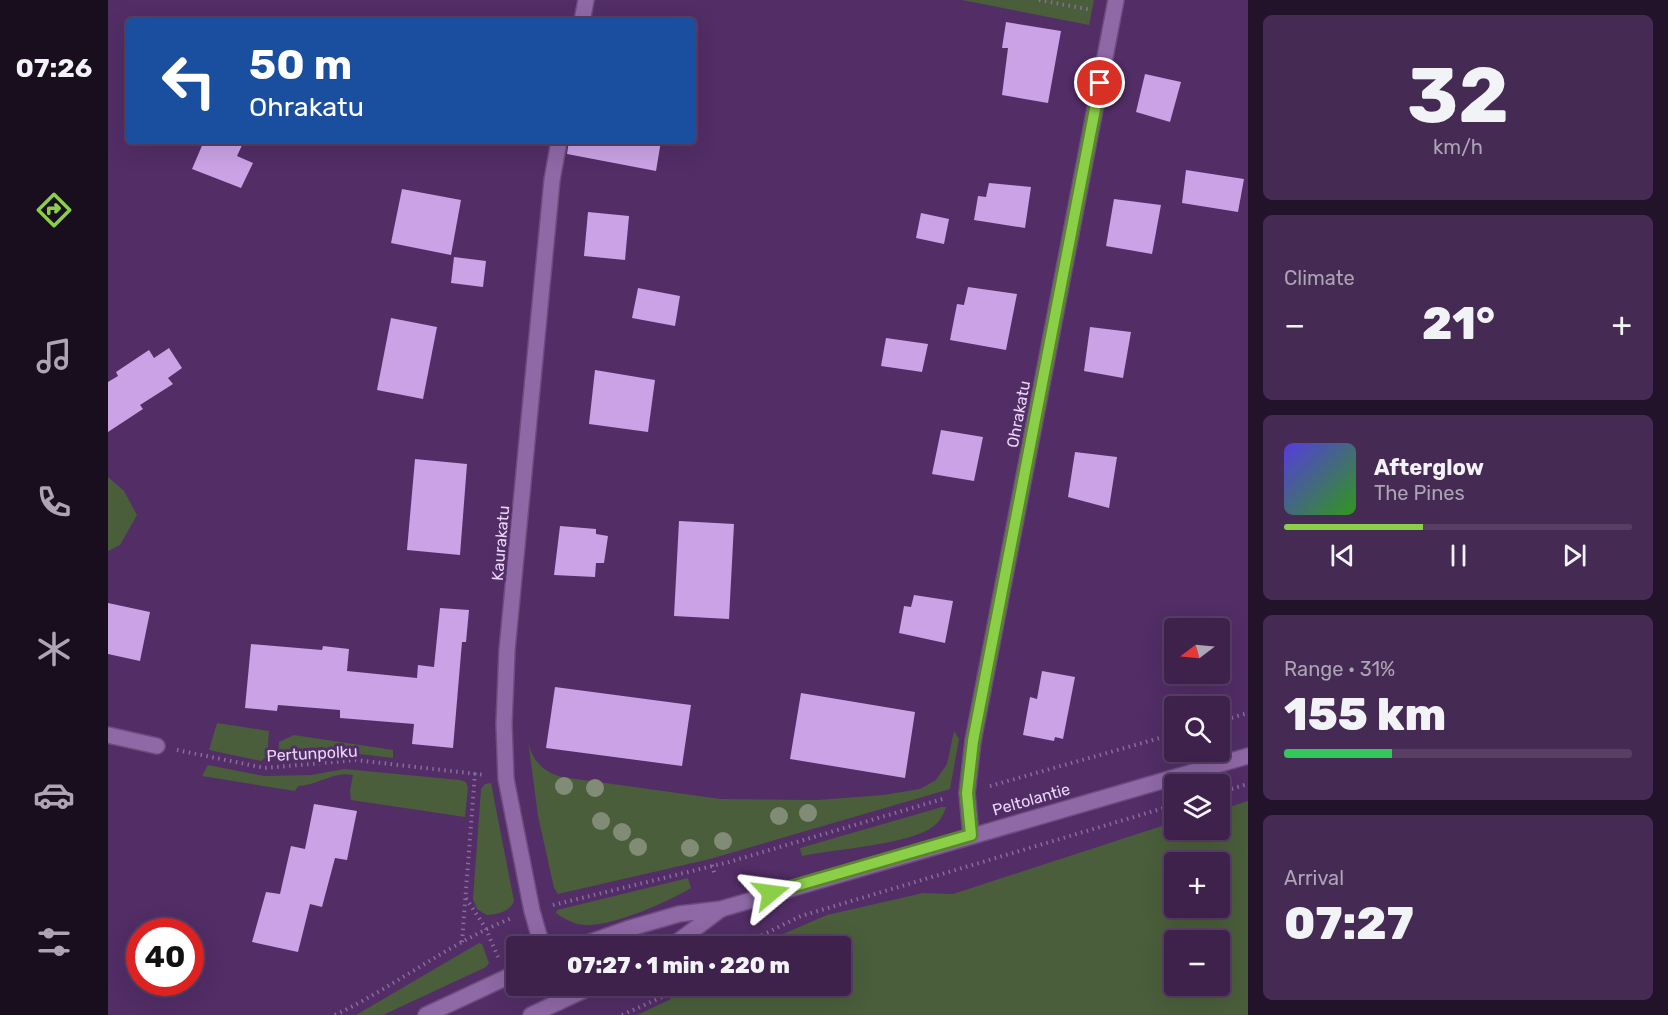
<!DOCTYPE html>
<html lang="en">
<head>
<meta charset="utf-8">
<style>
  body { margin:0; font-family:Rubik,sans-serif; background:#452a53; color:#f1f3f6; height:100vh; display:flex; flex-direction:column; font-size:22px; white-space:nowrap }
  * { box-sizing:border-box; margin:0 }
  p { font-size:20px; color:#ada4b5 }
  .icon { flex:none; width:33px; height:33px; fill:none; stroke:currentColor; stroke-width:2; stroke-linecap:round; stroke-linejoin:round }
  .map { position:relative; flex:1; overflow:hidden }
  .side { display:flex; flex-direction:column; gap:15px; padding:15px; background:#22132a; width:420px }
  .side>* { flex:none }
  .banner { position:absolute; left:18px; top:18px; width:570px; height:126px; border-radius:6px; box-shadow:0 6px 24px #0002,0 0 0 2px #573f64; background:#1a4fa0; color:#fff; overflow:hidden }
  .needle { width:39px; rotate:254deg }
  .tools { position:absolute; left:1056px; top:618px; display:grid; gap:12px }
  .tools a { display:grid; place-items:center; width:66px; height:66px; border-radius:6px; background:#3e224c; box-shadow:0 6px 24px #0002,0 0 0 2px #573f64; font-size:30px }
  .speed { position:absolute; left:18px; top:918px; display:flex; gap:12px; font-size:30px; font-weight:700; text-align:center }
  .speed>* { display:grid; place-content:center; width:78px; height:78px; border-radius:50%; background:#3e224c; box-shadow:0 6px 24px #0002,0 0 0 2px #573f64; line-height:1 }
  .speed .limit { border:9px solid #d22; background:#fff; color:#111 }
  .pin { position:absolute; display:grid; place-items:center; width:51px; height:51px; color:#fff; margin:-26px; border:3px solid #fff; border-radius:50%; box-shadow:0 2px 6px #0007 }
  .me { position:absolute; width:66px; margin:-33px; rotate:74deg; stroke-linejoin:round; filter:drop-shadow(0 0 4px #0008) }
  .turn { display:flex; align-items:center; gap:21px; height:126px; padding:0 24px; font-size:27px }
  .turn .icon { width:78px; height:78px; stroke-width:2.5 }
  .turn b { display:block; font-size:42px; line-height:51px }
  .big { font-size:45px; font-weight:800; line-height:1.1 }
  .side .card { flex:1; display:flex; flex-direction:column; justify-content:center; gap:9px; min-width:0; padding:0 21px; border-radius:9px; background:#452a53 }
  .side .dial { align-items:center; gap:0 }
  .dial b { font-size:78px; line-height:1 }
  .song { display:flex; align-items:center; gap:18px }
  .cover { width:72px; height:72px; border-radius:9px; background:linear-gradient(135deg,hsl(250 70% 55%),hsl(110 70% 35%)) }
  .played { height:6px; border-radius:3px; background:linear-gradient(90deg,#8bce47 40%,#573f64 40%) }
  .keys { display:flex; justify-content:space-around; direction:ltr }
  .heat { display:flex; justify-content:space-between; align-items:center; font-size:33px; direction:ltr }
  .charge { height:9px; border-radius:4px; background:linear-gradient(90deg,#34c759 31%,#573f64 0) }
  .trip { position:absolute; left:398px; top:936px; width:345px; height:60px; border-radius:6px; background:#3e224c; box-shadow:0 6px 24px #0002,0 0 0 2px #573f64; font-weight:800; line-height:60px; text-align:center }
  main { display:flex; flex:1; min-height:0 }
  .dock { display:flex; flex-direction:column; width:108px; justify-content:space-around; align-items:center; background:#190e1e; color:#ada4b5 }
  .dock .icon { width:42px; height:42px }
  .dock .selected { color:#8bce47 }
  .dock b { font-size:27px; color:#f1f3f6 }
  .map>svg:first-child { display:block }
  .green { fill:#4a5e3b; fill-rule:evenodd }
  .building { fill:#cba2e5 }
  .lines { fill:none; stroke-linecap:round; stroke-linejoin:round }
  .minor-casing { stroke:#6d4c7e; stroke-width:18 }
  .tertiary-casing { stroke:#6d4c7e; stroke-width:18 }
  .path { stroke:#8a6c9c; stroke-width:4; stroke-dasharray:1.5 4.5; stroke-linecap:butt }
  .minor { stroke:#8f68a6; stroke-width:15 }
  .tertiary { stroke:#8f68a6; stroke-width:15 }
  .tree { fill:#818b75 }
  .route-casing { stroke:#5a862e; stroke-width:15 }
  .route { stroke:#8bce47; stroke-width:10 }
  .labels { text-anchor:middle; stroke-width:6; stroke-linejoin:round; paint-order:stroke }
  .street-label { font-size:16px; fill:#ead6f8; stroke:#522d66 }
</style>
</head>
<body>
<main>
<nav class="dock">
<b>07:26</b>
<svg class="icon selected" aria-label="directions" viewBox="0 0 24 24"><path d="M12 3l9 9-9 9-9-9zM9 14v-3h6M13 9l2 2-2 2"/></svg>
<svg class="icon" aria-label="music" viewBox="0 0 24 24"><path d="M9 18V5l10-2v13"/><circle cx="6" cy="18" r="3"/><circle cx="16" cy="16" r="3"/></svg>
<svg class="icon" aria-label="phone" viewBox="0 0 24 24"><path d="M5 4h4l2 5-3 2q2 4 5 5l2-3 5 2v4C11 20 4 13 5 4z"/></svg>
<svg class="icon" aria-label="climate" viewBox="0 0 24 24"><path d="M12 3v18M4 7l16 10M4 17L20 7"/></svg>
<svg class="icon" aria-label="car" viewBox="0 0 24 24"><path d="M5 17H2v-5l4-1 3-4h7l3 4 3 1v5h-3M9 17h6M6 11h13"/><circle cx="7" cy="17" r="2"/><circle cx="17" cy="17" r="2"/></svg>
<svg class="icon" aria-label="filters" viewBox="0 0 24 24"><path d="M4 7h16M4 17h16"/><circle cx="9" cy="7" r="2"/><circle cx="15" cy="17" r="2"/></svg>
</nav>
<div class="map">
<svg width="1140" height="1015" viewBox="0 0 1140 1015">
  <rect width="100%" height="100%" fill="#522d66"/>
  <g class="green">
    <path d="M854,0H986L981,25Z"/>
    <path d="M0,477L16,491L29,515L12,545L0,551Z"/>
    <path d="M109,723L161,731L159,756L153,761L101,750Z"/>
    <path d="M846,731L851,739L842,789L602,859L450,894L446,888L430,816L420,740C423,760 435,772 454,777L613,799L710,800L775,795L812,789L828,780L839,764Z"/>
    <path d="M186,735L285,750V758L242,753L170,761L171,742Z"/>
    <path d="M100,765L156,776L203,775L236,769L352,780L358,782L360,788L357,817L243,800L242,790L245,775C225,771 209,786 190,786L187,791L94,776Z"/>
    <path d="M383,783L406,901C402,912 389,914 379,915L369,909L365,899L373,789L377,784Z"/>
    <path d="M1140,801V1015H529L561,1000L580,986H732V946H651L675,934L719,915L815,893L845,894L1066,822V830H1112V810ZM1066,862H1112V908H1066ZM1112,940V986H1066V940Z"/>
    <path d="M834,807H838C836,814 832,821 826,826C801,845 727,849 694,856L692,848Z"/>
    <path d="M580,878L583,888C560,902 509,924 482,925C469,926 458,920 448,913L449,910Z"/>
    <path d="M371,943L374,944L381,963L378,967L275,1015H248Z"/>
  </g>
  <g class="building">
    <path d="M898,22L953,31L940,103L894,95L900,48H894Z"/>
    <path d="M1037,74L1073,82L1062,122L1028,112Z"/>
    <path d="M96,141H136L129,156L145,163L133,188L84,169Z"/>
    <path d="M461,141H553L548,171L459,154Z"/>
    <path d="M1078,170L1136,179L1130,212L1074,203Z"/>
    <path d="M881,183L923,187L917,228L866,220L870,196L878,197Z"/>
    <path d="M294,189L353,200L343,255L283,243Z"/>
    <path d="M1006,199L1053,205L1044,254L998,246Z"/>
    <path d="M480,212L521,216L517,260L476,256Z"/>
    <path d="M813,213L841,219L836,244L808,238Z"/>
    <path d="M346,257L378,261L375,287L343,283Z"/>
    <path d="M860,287L909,294L898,350L842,340L849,304L856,305Z"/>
    <path d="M530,288L572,296L567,326L524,318Z"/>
    <path d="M283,318L329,327L315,399L269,390Z"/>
    <path d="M982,327L1023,332L1015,378L976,371Z"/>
    <path d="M778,338L820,344L814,372L773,366Z"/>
    <path d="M61,348L74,368L60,378L65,384L32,405L35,409L0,432V382L10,376L8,372L41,350L46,358Z"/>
    <path d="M487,370L547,380L540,432L481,424Z"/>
    <path d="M833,430L875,437L866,481L824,474Z"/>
    <path d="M967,452L1009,457L1001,508L960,497Z"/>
    <path d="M307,459L359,464L352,555L299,550Z"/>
    <path d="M571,521L626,524L621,619L566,616Z"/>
    <path d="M452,526L488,529V534L500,536L496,563H488L487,577L446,575Z"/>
    <path d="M806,595L845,601L837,643L791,633L796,606L803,607Z"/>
    <path d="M0,603L42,612L32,661L0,654Z"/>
    <path d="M332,608L361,610L358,642H354L345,748L304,744L306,724L232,718V710L170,705L169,711L137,708L143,644L214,650L215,646L241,649L239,671L309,678L310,665L326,667Z"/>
    <path d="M934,671L967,677L955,739L947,737L946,741L915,735L922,697L929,699Z"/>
    <path d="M447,687L583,705L574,766L438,748Z"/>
    <path d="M693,693L807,712L797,778L682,759Z"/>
    <path d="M206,804L249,811L239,860L227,858L214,907L202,904L190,952L144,942L158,892L172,894L183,846L197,849Z"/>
  </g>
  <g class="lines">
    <g class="minor-casing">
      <g id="minor">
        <path d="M474,21L478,0"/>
        <path d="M0,735L49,746"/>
        <path d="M863,835L859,793L865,741L1008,0"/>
        <path d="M434,946L424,911L398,779L396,724L399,650L444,180L451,141"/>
        <path d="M446,986L451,1002"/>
      </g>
    </g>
    <g class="tertiary-casing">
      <g id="tertiary">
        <path d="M471,946L519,929L571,914L613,909L1140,756"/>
        <path d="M564,946L613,909"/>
        <path d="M318,1015L408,973"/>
        <path d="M423,1015L485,986"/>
      </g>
    </g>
    <g class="path">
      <path d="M931,0L984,10"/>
      <path d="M1112,721L1140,713"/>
      <path d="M69,750L157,768L248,760L377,775"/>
      <path d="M882,786L1066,734"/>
      <path d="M1112,792L1140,784"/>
      <path d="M604,865L607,876"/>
      <path d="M358,898L378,929L390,957"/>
      <path d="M445,905L621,862L838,798"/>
      <path d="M354,942L367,773"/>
      <path d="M632,946L693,916L1066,805"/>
      <path d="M546,986L554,997"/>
      <path d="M227,1015C288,986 341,943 404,918"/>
      <path d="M514,1015L554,997L572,986"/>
    </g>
    <use href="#minor" class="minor"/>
    <use href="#tertiary" class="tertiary"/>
  </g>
  <g class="tree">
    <circle cx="456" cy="786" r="9"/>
    <circle cx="487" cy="788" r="9"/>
    <circle cx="700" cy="813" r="9"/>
    <circle cx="671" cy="816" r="9"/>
    <circle cx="493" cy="821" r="9"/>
    <circle cx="514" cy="832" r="9"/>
    <circle cx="615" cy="841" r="9"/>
    <circle cx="530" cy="847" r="9"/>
    <circle cx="582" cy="848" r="9"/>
  </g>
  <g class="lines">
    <g class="route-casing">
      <path id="route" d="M663,893L863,835L859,793L865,741L992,83"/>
    </g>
    <use href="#route" class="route"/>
  </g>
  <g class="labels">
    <g class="street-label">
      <text transform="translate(910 414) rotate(-79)" y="6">Ohrakatu</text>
      <text transform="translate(392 543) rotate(-85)" y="6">Kaurakatu</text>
      <text transform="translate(204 753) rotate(-3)" y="6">Pertunpolku</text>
      <text transform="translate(923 799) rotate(-16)" y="6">Peltolantie</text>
    </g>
  </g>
</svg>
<div class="tools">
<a><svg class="needle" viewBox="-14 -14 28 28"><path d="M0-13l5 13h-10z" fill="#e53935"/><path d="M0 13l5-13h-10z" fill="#ada4b5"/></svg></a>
<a><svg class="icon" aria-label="search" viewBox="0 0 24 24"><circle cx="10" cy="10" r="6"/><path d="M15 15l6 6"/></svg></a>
<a><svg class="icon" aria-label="layers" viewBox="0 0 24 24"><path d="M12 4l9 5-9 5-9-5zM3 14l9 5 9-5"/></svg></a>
<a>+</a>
<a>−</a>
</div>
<div class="speed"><div class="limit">40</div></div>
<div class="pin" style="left:992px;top:83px;background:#d93025"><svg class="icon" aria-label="arrive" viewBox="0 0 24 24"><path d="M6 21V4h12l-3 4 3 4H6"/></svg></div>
<svg class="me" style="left:663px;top:893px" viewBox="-20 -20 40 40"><path d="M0-17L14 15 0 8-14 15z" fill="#8bce47" stroke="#fff" stroke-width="4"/></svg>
<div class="trip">07:27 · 1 min · 220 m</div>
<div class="banner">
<div class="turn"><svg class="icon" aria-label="left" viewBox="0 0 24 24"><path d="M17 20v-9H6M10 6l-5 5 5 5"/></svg><div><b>50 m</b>Ohrakatu</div></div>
</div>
</div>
<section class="side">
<div class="card dial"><b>32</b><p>km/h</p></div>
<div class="card"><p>Climate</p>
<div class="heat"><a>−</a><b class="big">21°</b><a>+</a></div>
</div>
<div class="card">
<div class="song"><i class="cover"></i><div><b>Afterglow</b><p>The Pines</p></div></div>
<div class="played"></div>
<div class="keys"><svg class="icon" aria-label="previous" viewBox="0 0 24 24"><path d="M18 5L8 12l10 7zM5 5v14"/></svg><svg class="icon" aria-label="pause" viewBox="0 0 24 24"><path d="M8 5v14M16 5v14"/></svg><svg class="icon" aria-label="next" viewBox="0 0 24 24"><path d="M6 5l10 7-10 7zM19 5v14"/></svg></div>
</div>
<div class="card"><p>Range · 31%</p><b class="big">155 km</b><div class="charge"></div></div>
<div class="card"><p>Arrival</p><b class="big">07:27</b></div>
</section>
</main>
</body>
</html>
